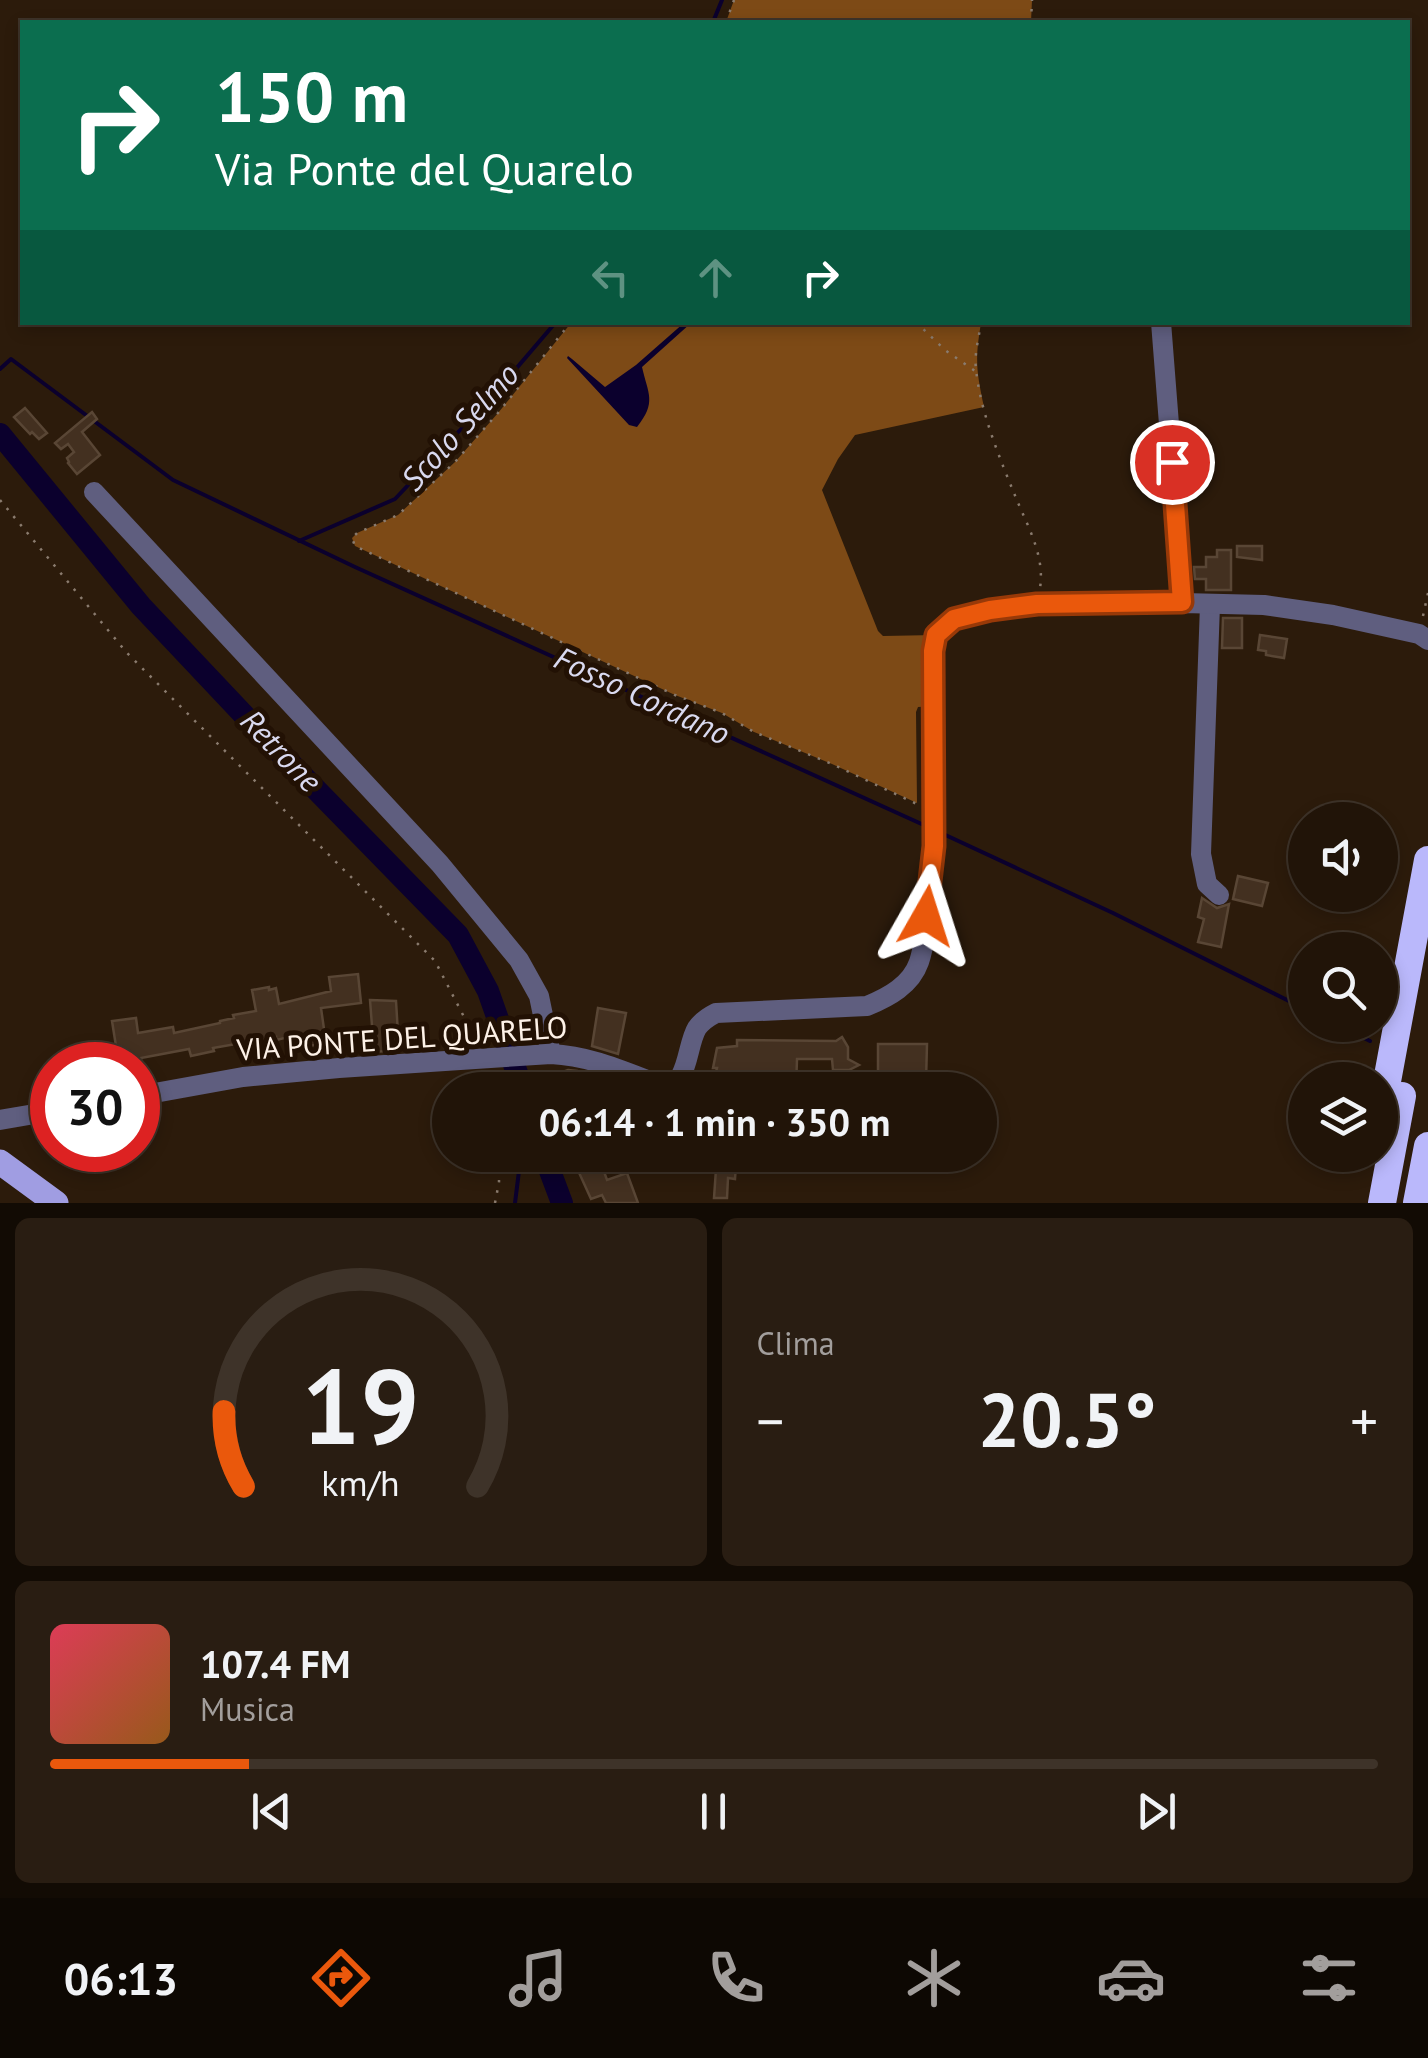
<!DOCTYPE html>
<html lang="it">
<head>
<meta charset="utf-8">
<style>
  body { margin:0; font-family:"PT Sans",sans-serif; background:#291d12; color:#f1f3f6; height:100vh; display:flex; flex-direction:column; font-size:38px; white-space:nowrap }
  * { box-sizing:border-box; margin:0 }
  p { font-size:32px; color:#a29e9c }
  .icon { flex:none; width:55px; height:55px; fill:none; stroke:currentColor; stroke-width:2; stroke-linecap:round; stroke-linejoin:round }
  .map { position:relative; height:1203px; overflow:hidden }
  .side { display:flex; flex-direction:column; gap:15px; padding:15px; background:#120b04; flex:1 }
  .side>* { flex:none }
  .top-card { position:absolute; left:20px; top:20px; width:1390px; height:305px; border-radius:0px; box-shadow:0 5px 15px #0003,0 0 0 2px #3e3329; background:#0b6e4f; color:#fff; overflow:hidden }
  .tools { position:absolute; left:1288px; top:802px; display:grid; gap:20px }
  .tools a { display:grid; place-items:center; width:110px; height:110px; border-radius:50%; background:#211408; box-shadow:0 5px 15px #0003,0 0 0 2px #3e3329; font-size:50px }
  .speed { position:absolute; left:30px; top:1042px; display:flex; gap:20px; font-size:50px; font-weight:700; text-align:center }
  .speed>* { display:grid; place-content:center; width:130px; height:130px; border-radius:50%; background:#211408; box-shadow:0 5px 15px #0003,0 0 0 2px #3e3329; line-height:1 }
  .speed .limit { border:15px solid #d22; background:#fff; color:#111 }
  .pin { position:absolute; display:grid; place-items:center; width:85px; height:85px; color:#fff; margin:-42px; border:5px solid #fff; border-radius:50%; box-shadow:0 2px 10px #0007 }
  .me { position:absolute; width:110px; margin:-55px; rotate:6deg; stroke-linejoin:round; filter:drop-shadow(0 0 8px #0008) }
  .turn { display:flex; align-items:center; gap:35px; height:210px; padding:0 30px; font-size:45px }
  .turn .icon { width:130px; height:130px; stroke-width:2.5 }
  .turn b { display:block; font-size:70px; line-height:85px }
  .lanes { display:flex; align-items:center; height:95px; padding:0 30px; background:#0003; justify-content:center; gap:50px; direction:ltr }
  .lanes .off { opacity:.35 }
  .big { font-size:75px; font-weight:700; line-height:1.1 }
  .side .widget { flex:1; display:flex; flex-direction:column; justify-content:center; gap:15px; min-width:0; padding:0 35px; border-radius:15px; background:#291d12 }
  .side .dial { align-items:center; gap:0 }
  .dial svg { height:260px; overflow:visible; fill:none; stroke:#3e3329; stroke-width:7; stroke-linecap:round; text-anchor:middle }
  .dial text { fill:#f1f3f6; stroke:none }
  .song { display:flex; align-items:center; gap:30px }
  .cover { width:120px; height:120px; border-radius:15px; background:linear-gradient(135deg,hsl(350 70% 55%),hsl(30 70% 35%)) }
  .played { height:10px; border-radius:5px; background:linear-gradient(90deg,#ea580c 15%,#3e3329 15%) }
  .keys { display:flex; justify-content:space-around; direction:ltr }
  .heat { display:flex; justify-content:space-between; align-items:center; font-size:55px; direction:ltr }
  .side .tiles { flex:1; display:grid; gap:15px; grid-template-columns:1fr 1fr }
  .widget:last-child { grid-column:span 2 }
  .trip { position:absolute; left:432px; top:1072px; width:565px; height:100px; border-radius:50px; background:#211408; box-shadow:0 5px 15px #0003,0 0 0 2px #3e3329; font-weight:700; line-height:100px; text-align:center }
  .menu { display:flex; height:160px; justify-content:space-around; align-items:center; background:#0d0803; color:#a29e9c }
  .menu .icon { width:70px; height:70px }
  .menu .on { color:#ea580c }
  .menu b { font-size:45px; color:#f1f3f6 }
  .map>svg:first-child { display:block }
  .forest { fill:#7d4a16 }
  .water { fill:#0b002d }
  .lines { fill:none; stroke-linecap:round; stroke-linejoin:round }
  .stream { stroke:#0b002d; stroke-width:4 }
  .river { stroke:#0b002d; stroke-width:22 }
  .building { fill:#433020; stroke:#594635; stroke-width:2.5 }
  .path { stroke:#8a7b6e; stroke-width:2.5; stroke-dasharray:2.5 8; stroke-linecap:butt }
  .minor { stroke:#5f5e7f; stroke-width:20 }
  .major { stroke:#a09de2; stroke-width:25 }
  .highway { stroke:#bab8fb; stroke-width:28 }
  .route-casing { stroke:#983908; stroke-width:25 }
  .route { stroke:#ea580c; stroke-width:18 }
  .labels { text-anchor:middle; stroke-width:10; stroke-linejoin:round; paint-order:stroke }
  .street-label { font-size:30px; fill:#fdf1e7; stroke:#221104 }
  .water-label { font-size:32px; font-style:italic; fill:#d9d9ef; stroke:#221104 }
</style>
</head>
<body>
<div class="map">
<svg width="1428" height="1203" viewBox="0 0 1428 1203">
  <rect width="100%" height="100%" fill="#2c1b0b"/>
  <g class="forest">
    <path d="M734,0H1032L1031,22H726Z"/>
    <path d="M571,323H981C975,359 976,370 984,407L855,435L838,459L822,490L878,631L883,636L935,635L934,706L918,707L916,712L917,803L832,764L754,732L722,713L675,695L355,546L352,538L357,533L398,515L455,462L498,413Z"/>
  </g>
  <path class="water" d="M685,322L691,323L642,367C648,394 657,402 637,427L629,425L567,358L568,356L572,359L605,387L636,365Z"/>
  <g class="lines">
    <g class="stream">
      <path d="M713,22L722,0"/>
      <path d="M0,369L11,359L173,480L355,567L926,826"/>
      <path d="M299,541L395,499L497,391L556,322"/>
      <path d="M939,832L1113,913L1305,1009"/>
      <path d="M1338,1025L1370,1041"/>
      <path d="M515,1203L521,1155"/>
    </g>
    <g class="river">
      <path d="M0,434L141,606L258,730L458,935L488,991L523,1090"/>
      <path d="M544,1155L562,1203"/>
    </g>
  </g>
  <g class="building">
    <path d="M25,408L47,433L39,439L32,432L30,434L14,417Z"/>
    <path d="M92,412L97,419L82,432L100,455L77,474L68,463L69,462L67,458L74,452L68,444L61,449L55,443Z"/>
    <path d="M1237,546H1262V560L1237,557Z"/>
    <path d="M1217,550H1231V590H1206V579H1195L1194,567H1206V557H1217Z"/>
    <path d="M1223,618H1242V648H1222Z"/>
    <path d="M1260,635L1287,639L1284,658L1266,655V651L1258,650Z"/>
    <path d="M1238,876L1268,883L1262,906L1233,899Z"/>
    <path d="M1202,898L1217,908L1229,904L1221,947L1198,942L1204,919L1198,917Z"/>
    <path d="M358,974L361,1003L321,1008L326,1043L309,1046L308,1039L298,1040V1035L276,1040V1037L213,1048L214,1051L191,1056L189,1049L141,1058L142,1065H119L112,1021L136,1018L138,1033L173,1027L174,1033L220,1023V1021L234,1018L233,1015L256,1011L252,990L269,987V990L276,988L279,1004L331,991L329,977Z"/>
    <path d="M370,1000L396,1001L399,1050L374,1052Z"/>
    <path d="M598,1008L626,1013L618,1054L592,1046Z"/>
    <path d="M842,1037L848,1047V1059L859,1065L849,1070H833L832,1059H797L796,1090H723L724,1072H716L717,1068H713L717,1048L737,1046V1040L836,1041Z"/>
    <path d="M878,1044H927L926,1082H878Z"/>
    <path d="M91,1050L93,1065H67L65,1055Z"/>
    <path d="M568,1070L577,1071L584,1090H560L554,1075Z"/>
    <path d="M592,1075L604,1079L635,1090H587Z"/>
    <path d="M571,1155H598L607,1180L627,1173L638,1203H606L602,1195L591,1199Z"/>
    <path d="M724,1155H798V1165H736L735,1179L728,1178L727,1198H714L716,1169L724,1170Z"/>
  </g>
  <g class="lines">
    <g class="path">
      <path d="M726,22L734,0"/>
      <path d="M1031,22L1032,0"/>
      <path d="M571,322L498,413L455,462L398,515L357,533L352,538L355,546L675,695L722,713L754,732L832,764L919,805"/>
      <path d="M916,322L945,350L975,371"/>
      <path d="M981,322C979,338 974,354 976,369C980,411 1000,459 1016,498C1028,527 1045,556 1040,588"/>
      <path d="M0,500L127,653L435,961L476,1040"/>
      <path d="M1423,616L1428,593"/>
      <path d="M491,1075L493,1090"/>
      <path d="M495,1203L499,1182V1155"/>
    </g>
    <g class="minor">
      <path d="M1161,322L1183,603"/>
      <path d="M94,492L440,864L519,960L539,996L551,1054"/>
      <path d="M1210,605L1201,854L1207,884L1219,895"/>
      <path d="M138,1096L243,1077L339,1068L551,1054C592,1056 625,1072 663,1086C689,1087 686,1046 697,1028C702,1021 708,1017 716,1013L867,1006C889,997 911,985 919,962C926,941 927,915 929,892C937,812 934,731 933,651L935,635L954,619L990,611L1037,604L1183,603L1264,605L1333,615L1419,634L1428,640"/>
      <path d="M0,1120L52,1111"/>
    </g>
    <path class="major" d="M0,1162L56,1203"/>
    <g class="highway">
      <path d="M1380,1119L1428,860"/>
      <path d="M1382,1203L1402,1096"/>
      <path d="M1417,1203L1428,1146"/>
    </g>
  </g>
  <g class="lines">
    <g class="route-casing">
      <path id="route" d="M926,916L934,846L933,651L936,635L954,619L990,610L1037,604L1182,602L1172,462"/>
    </g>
    <use href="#route" class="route"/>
  </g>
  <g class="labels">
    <g class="street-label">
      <text transform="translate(402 1039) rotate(-4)" y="10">VIA PONTE DEL QUARELO</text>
    </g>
    <g class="water-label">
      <text transform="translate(460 427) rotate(-48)" y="11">Scolo Selmo</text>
      <text transform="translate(642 696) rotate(25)" y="11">Fosso Cordano</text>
      <text transform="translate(281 751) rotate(46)" y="11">Retrone</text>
    </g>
  </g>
</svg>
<div class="tools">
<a><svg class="icon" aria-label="sound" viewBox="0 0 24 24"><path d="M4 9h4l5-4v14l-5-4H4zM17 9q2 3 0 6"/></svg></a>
<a><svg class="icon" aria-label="search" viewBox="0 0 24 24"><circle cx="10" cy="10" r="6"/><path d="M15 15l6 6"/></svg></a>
<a><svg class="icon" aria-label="layers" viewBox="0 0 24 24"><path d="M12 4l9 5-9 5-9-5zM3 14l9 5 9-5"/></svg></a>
</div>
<div class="speed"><div class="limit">30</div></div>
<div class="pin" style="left:1172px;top:462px;background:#d93025"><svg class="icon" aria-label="arrive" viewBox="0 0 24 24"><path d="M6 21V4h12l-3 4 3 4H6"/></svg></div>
<svg class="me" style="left:926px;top:916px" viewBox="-20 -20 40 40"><path d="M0-17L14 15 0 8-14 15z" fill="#ea580c" stroke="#fff" stroke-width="4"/></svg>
<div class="trip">06:14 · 1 min · 350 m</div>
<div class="top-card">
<div class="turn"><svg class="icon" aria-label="right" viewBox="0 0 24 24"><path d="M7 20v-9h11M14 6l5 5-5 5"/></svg><div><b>150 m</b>Via Ponte del Quarelo</div></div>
<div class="lanes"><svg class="icon off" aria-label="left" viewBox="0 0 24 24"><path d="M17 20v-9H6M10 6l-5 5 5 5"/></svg><svg class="icon off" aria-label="ahead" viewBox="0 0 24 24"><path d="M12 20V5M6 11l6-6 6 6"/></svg><svg class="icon" aria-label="right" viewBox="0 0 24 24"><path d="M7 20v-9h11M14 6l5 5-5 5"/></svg></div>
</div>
</div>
<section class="side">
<div class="tiles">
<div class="widget dial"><svg viewBox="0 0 100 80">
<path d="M14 69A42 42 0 1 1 86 69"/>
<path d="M14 69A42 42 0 0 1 8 46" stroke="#ea580c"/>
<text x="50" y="56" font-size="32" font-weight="700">19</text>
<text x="50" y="72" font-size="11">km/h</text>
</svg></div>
<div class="widget"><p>Clima</p>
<div class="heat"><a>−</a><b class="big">20.5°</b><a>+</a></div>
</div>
<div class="widget">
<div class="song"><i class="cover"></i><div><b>107.4 FM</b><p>Musica</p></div></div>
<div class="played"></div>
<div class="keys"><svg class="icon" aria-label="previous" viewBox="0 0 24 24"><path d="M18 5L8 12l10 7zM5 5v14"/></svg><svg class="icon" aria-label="pause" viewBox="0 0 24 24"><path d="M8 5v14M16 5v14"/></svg><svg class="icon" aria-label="next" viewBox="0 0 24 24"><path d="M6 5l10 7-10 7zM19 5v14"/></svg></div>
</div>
</div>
</section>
<nav class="menu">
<b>06:13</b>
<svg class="icon on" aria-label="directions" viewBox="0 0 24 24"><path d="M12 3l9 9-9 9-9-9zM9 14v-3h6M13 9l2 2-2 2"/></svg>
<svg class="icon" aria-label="music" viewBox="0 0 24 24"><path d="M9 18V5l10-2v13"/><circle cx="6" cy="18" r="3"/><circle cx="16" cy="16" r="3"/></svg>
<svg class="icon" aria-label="phone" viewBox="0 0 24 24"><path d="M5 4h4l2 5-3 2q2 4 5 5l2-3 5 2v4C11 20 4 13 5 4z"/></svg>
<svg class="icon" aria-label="climate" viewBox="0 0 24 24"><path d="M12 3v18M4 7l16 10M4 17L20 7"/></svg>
<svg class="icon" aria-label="car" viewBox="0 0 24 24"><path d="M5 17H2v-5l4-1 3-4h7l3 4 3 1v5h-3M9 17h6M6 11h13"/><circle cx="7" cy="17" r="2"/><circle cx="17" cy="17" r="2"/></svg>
<svg class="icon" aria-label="filters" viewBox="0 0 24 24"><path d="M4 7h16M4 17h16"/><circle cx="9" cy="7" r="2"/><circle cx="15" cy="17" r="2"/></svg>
</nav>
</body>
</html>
